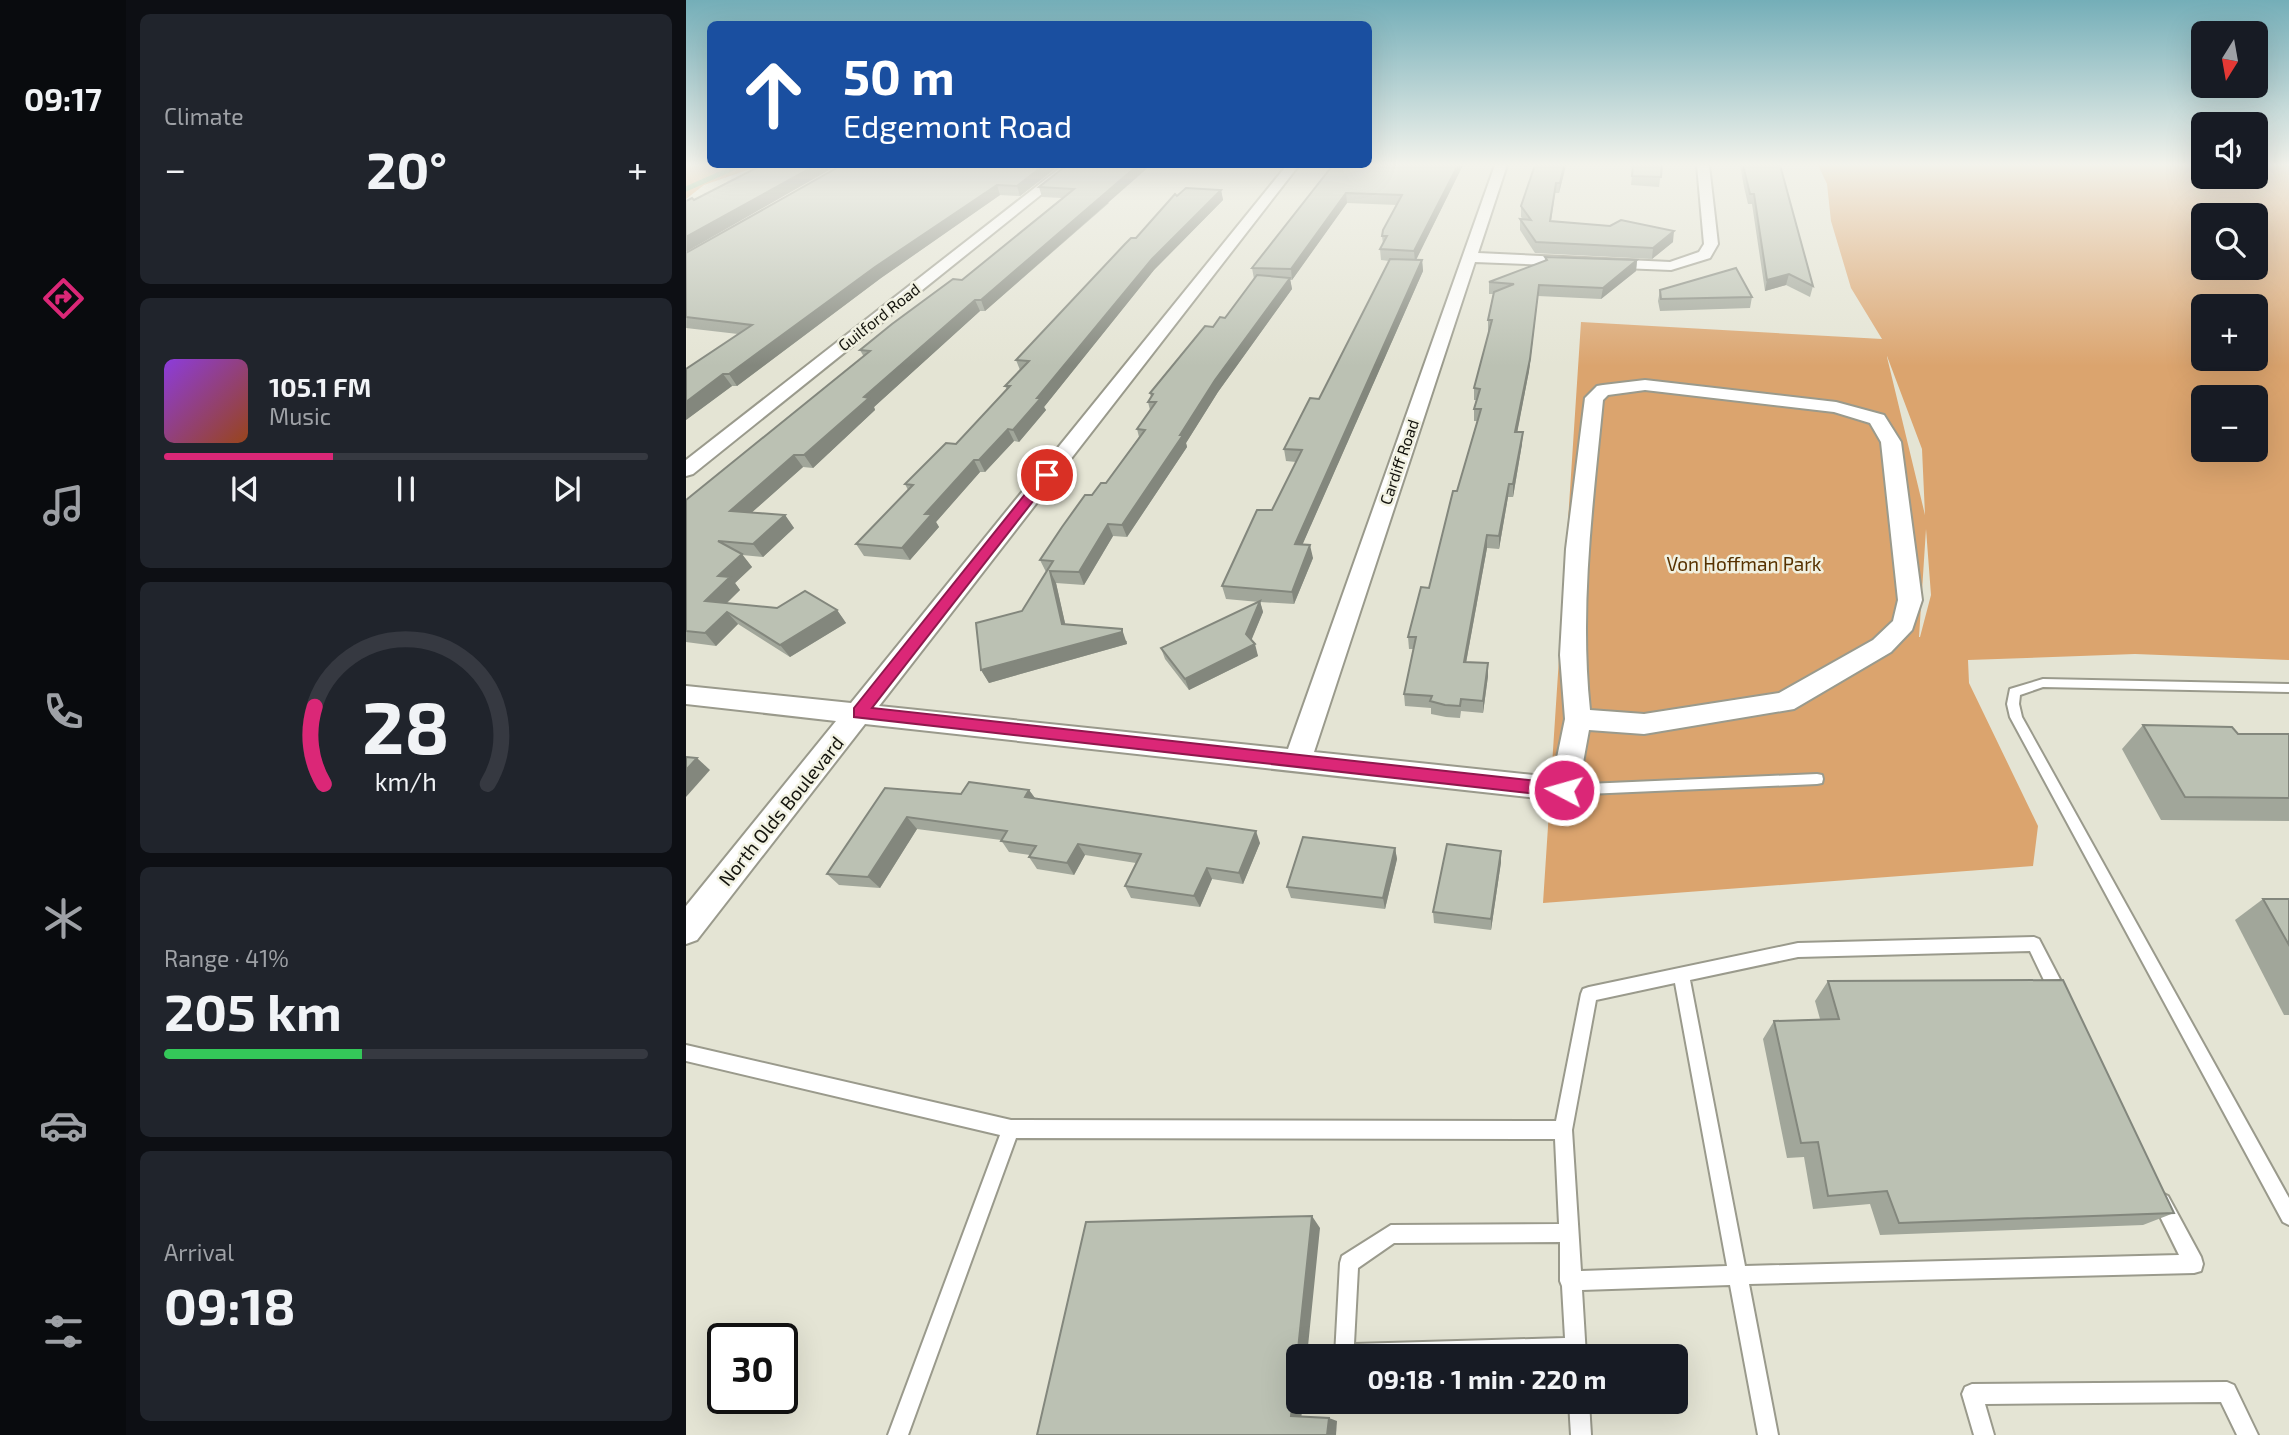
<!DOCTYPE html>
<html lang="en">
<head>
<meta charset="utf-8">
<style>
  body { margin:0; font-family:"Exo 2",sans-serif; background:#20242c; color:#f1f3f6; height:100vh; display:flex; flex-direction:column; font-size:26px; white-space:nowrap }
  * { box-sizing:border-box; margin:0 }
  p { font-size:23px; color:#9ea1a6 }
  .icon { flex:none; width:38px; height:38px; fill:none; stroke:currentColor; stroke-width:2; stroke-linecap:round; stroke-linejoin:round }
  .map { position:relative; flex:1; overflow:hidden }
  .details { display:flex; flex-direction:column; gap:14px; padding:14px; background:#0d0f14; width:560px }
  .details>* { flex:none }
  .banner { position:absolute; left:21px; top:21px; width:665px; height:147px; border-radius:10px; box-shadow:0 7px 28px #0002; background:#1a4fa0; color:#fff; overflow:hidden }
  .needle { width:46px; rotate:191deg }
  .controls { position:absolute; left:1505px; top:21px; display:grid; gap:14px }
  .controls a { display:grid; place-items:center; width:77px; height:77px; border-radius:10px; background:#171b24; box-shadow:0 7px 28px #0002; font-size:35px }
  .speed { position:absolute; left:21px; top:1323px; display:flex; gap:14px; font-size:35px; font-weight:700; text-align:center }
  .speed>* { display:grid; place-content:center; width:91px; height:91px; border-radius:50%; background:#171b24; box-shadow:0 7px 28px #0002; line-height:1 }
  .speed .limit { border:4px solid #111; border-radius:10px; background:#fff; color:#111 }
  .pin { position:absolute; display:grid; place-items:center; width:60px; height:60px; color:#fff; margin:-30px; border:4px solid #fff; border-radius:50%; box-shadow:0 2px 7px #0007 }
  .me { position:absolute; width:77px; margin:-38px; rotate:276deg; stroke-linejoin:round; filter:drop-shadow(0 0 5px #0008) }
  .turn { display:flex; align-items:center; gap:24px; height:147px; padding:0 21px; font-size:32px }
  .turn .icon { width:91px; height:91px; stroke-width:2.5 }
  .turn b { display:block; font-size:49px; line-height:60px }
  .big { font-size:52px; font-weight:700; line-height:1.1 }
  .details .tile { flex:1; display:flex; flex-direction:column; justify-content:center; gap:10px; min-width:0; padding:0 24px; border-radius:10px; background:#20242c }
  .details .dial { align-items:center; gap:0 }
  .dial svg { height:182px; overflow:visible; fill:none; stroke:#363941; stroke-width:7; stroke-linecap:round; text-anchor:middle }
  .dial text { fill:#f1f3f6; stroke:none }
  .song { display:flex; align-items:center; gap:21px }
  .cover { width:84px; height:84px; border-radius:10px; background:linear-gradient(135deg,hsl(270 70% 55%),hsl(20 70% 35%)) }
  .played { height:7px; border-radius:4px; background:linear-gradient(90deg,#db2777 35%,#363941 35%) }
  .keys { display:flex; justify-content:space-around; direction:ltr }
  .heat { display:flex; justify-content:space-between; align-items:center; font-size:38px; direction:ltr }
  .charge { height:10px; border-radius:5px; background:linear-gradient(90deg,#34c759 41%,#363941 0) }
  .trip { position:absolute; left:600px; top:1344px; width:402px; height:70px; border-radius:10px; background:#171b24; box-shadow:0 7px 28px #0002; font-weight:700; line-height:70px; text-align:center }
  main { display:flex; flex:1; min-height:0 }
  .tab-bar { display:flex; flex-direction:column; width:126px; justify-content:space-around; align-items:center; background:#090b0e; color:#9ea1a6 }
  .tab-bar .icon { width:49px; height:49px }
  .tab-bar .on { color:#db2777 }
  .tab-bar b { font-size:32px; color:#f1f3f6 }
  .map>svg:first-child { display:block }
  .green { fill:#dba46e; fill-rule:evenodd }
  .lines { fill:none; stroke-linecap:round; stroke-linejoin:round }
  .stream { stroke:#66a571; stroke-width:5 }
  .service-casing { stroke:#9a9a8c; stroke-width:4 }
  .minor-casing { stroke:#9a9a8c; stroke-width:4 }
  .service { fill:#fff; fill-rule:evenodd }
  .minor { fill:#fff; fill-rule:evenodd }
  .wall { fill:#a1a69a }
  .shaded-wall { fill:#83877d }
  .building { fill:#bbc1b3; stroke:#83877d; stroke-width:2 }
  .route { fill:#db2777; stroke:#8e194d; stroke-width:2 }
  .labels { text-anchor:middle; stroke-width:5; stroke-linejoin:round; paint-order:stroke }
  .far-street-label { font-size:16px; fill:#13130d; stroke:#f1f1e1 }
  .park-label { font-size:19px; fill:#573201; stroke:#f1f1e1 }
  .street-label { font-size:19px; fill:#13130d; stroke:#f1f1e1 }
</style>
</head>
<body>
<main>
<nav class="tab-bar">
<b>09:17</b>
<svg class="icon on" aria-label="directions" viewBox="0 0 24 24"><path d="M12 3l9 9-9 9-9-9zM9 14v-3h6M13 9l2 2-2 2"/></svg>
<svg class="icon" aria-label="music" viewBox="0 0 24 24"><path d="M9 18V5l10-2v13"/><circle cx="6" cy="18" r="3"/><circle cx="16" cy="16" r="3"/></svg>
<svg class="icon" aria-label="phone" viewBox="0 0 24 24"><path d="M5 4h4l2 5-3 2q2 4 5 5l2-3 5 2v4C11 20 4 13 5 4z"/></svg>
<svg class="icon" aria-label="climate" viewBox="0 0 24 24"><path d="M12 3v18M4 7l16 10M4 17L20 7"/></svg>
<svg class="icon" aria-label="car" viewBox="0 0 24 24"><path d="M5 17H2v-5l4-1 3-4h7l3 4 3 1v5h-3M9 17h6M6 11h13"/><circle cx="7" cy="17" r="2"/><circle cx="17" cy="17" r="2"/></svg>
<svg class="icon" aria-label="filters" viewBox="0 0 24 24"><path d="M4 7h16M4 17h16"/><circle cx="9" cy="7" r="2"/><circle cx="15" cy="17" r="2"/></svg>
</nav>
<section class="details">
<div class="tile"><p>Climate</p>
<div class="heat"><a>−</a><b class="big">20°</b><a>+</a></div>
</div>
<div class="tile">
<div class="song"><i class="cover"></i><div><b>105.1 FM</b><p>Music</p></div></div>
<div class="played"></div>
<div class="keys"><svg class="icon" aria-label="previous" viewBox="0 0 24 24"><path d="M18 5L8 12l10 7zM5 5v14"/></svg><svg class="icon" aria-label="pause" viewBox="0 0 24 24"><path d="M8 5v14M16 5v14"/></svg><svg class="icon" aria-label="next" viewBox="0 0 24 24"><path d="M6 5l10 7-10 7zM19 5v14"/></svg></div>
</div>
<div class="tile dial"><svg viewBox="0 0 100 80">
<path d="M14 69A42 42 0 1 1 86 69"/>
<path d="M14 69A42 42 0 0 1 10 35" stroke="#db2777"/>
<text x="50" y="56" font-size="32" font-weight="700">28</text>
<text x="50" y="72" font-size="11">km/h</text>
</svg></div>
<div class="tile"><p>Range · 41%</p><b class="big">205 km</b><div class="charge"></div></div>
<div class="tile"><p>Arrival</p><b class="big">09:18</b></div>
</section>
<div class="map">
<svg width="1603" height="1435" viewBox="0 0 1603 1435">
  <rect width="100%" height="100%" fill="#e4e4d4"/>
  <g class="green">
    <path d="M0,165H76L18,185L0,199Z"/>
    <path d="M1132,165H1517V177H1570V165H1603V660L1449,654L1282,660L1283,683L1352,826L1347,866L857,903L895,322L1196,339L1165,288L1145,221L1141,184ZM1517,215H1570V268H1517ZM1517,306H1570V359H1517ZM1201,356L1236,449L1239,515L1201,357ZM1517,397H1570V450H1517ZM1240,529L1245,595L1234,637H1233Z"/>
  </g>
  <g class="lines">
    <path class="stream" d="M0,189L54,165"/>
    <g class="service-casing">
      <g id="service">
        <path d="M1357,679L1603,684V692L1357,687L1334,695L1333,704L1336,717L1603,1198V1225L1597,1222L1324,717L1321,704L1324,689Z"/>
        <path d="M1131,774L1136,775L1137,779L1136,783L1131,784L878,795L873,794L871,790L873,786L878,785Z"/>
        <path d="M1348,937L1353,939L1379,989L1381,994L1379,999L1373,1001L1367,999L1344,951L1112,957L1004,980L1059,1266L1493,1255L1467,1202L1470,1196L1476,1193L1482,1196L1515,1257L1517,1264L1515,1271L1508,1273L1063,1284L1092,1435H1072L1044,1285L896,1290L900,1356H649L654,1263L656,1256L705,1225L873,1224L869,1139L330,1138L222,1435H202L314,1135L0,1061V1045L325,1120L870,1121L895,994L897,989L903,987L1112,943ZM989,983L1041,1266L895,1271L886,1130L910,1000ZM874,1242V1281L876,1286L879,1338L668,1344L672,1268L708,1243Z"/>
        <path d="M1541,1382L1548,1385L1572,1435H1551L1535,1402L1299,1404L1308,1435H1288L1276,1394L1279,1387L1286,1384Z"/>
        <path d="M883,1402H903L905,1435H885Z"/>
      </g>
    </g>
    <g class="minor-casing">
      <g id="minor">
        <path d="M378,165H392L7,474L0,476V460Z"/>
        <path d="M601,165H613L193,706L602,749L809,165H821L792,253L984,262L1013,252L1018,244L1011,165H1023L1032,244L1024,258L985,270L789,262L628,752L867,777L879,719L874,655L880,549L899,398L911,386L917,385L959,380L1150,402L1198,415L1215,442L1236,600L1226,630L1205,652L1108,709L958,734L903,730L892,790L888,798L878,801L179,724L11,940L0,944V906L150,721L0,704V686L165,703ZM959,390L1148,412L1184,423L1195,442L1212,600L1207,621L1187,640L1093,693L958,714L904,710C893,606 907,503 917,400L922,395Z"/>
      </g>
    </g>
    <use href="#service" class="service"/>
    <use href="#minor" class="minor"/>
  </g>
  <g class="wall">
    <path d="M374,165L334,196L314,195L195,278L51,386H46L0,420L52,334L0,328V253Z"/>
    <path d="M381,165L423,203L299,311H294L188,407L189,410L127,468L117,467L66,512L99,515L108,528L77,557L56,555L66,567L49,583L54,590L41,603L91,608L151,610L160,623L104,657L52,624L30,646L0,642V500L178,357L174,350L276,280L376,198L356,197L353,187Z"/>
    <path d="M645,165H777L730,260H736L737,271L616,545L627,558L608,604L574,602L577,612L565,640L572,656L503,690L479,659L475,648L573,602L540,599L536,586L586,510L610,462L600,461L598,449L633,399L703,261L695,260L694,249L697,244L696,236L711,205L661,203L606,280H604L606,289L532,392L500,443L501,447L441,537L427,536L398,585L370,583L379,624L441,641V644L303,683L295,670L336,611L360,572L354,560L406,495L420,483L453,437L451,429L464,410L462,402L465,397L464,393L527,327L539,318L568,279L566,268L647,165Z"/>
    <path d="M880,165L873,193H869L865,221L987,242L966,259L849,253L834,230V219H837L835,217V206Z"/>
    <path d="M947,165H976L973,187L945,185Z"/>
    <path d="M1054,165H1094L1127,286L1124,297L1100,285L1079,291L1066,204H1062L1058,187Z"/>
    <path d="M535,190L537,200L468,270L358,407L360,410L333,442L328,441L299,472H294L250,522L253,527L224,560L178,556L170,544L222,490L219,484L270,444L321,390L319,386L334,370L330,360L491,196Z"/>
    <path d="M859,257L951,260L950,271L915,299L852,296L843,371L831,432L836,444L827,497H822L813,549L801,548L780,662L802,663V676L797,713L775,711L774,718L760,717L745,714V708L719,706L718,694L728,649H723L722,637L743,588L791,421H788V409L790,400H788V388L803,331H802V320L807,294H803V282L859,261Z"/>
    <path d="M974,290L1066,297L1064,308L974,311L972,301Z"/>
    <path d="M1457,725L1552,734H1603V821L1475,820L1436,749Z"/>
    <path d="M199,788L275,794L343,790L349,798L574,843L557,884L526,879L514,907L445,898L439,886L450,863L399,855L388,875L351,869L343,857L344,855L323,852L315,840L231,829L194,888L153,885L141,874Z"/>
    <path d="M709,848L711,859L699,909L605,898L601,887Z"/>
    <path d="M815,851V862L805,930L748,923L747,912Z"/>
    <path d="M1577,899H1603V1015H1598L1549,920Z"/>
    <path d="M1142,981L1488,1213L1457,1225L1194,1235L1184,1204L1127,1209L1118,1157L1101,1158L1077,1039L1088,1021L1134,1019L1129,1001Z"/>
  </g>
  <g class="shaded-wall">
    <path d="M130,165H152L0,252V237Z"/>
    <path d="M358,165H374L334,196L331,186Z"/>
    <path d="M452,165H465L299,311L295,300Z"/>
    <path d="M772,165H777L729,262L728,251Z"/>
    <path d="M878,165H880L873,193L874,183Z"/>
    <path d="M311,185L314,195L195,278L51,386L43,374L189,267Z"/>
    <path d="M535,190L537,200L468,270L358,407L360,410L333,442L327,430L351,398L466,259Z"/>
    <path d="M660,193L661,203L606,280L605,269Z"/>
    <path d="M988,231L987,242L966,259L967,248Z"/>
    <path d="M736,260L737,271L611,557L609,544Z"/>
    <path d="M951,260L950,271L915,299L917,288Z"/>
    <path d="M1103,274L1100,285L1079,291L1081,280Z"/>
    <path d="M604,278L606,289L532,392L500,443L501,447L441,537L436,525L529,380Z"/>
    <path d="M853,285L843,371L829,444V432Z"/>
    <path d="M289,300L294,311L188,407L189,410L127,468L118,455L178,397Z"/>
    <path d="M37,374L46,386L0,420V402Z"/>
    <path d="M322,429L328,441L299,472L293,460Z"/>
    <path d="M837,432L836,444L827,497V484Z"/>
    <path d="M108,455L117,467L54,523L44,511Z"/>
    <path d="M288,460L294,472L250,522L253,527L224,560L216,548L239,514Z"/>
    <path d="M823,484L822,497L813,549V536Z"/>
    <path d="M99,515L108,528L77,557L67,544Z"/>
    <path d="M422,524L427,536L398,585L393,572Z"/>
    <path d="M801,535V548L778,674V662Z"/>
    <path d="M624,545L627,558L608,604L606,592Z"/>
    <path d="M56,554L66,567L49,583L54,590L30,613L19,601L32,576Z"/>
    <path d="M364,571L370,583L382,636L376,624Z"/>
    <path d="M574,601L577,612L563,646L560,634Z"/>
    <path d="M151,610L160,623L104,657L94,645Z"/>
    <path d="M41,612L52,624L30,646L19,633Z"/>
    <path d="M436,629L441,644L303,683L295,670Z"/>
    <path d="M569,644L572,656L503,690L499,679Z"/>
    <path d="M802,663V676L797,713V701Z"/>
    <path d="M11,758L24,770L0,797V770Z"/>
    <path d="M343,790L351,801L339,797Z"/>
    <path d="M221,817L231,829L194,888L182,877Z"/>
    <path d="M570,831L574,843L557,884L553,873Z"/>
    <path d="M392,844L399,855L388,875L381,863Z"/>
    <path d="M709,848L711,859L699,909L697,898Z"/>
    <path d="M815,851V862L805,930V919Z"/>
    <path d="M521,868L526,879L514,907L508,896Z"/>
    <path d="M626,1216L634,1228L621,1356H612V1402H617L615,1420L605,1416Z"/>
    <path d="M643,1418L651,1421L650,1435H641Z"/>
  </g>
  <g class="building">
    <path d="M76,165H130L0,237V201L6,198L8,200Z"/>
    <path d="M156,165H358L331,186L311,185L189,267L43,374H37L0,402V369L66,325L0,317V253Z"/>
    <path d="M381,165H452L295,300H289L178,397L183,398L118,455H108L44,511L99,515L67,544L32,541L56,554L32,576L44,577L19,601L91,608L119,591L151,610L94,645L41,612L19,633L0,631V500L184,351L174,350L206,324L267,279L276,280L388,189L353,187Z"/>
    <path d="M647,165H772L728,251L694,249L701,236H696L697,230L716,195L660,193L605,269L566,268Z"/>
    <path d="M849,165H878L874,183H870L864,221L924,226L935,220L988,231L967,248L850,242L834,219L845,220L835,206Z"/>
    <path d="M947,165H976L975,177L946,176Z"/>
    <path d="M1057,165H1094L1127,286L1103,274L1081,280L1068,194H1064Z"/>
    <path d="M500,188L535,190L466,259L351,398H355L327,430L322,429L293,460H288L239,514H246L216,548L170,544L227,485L219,484L260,443L270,444L324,386H319L343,361L330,360L439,244L445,238H450L489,194L491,196Z"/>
    <path d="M859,257L951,260L917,288L853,285L844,359L829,432H837L827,484H823L813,536L801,535L778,662L802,663L797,701L775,699L774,706L759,705L744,701L746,696L718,694L730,637H722L735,587L743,588L767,491H771L795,409H788L794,389L788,388L806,320H802L808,292L828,284L803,282L861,260Z"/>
    <path d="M704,259L736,260L609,544L624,545L606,592L536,586L571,510H586L616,450L598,449L624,398L633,399Z"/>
    <path d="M1050,268L1066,297L975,299L974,290Z"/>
    <path d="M571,275L604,278L529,380L494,435H497L436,525L422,524L393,572L364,571L376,624L436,629V632L295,670L290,623L336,611L367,561L354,560L376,527L399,495H406L415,483H420L459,430L451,429L470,402H462L467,394L464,393L519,326L527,327L534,317L539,318Z"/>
    <path d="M574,601L560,634L569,644L499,679L475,648Z"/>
    <path d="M1457,725L1546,727L1552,734H1603V798L1499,797Z"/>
    <path d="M0,757L11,758L0,770Z"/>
    <path d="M283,782L343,790L339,797L570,831L553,873L521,868L508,896L439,886L455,854L392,844L381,863L343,857L350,846L315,841L321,831L221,817L182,877L141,874L199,788L275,794Z"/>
    <path d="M617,837L709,848L697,898L601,887Z"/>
    <path d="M761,844L815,851L805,919L747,912Z"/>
    <path d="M1577,899H1603V945Z"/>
    <path d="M1377,980L1488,1213L1213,1223L1201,1191L1142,1196L1132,1142L1115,1143L1088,1021L1153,1019L1142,981Z"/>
    <path d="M626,1216L605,1416L643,1418L641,1435H351L400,1222Z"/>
  </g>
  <linearGradient id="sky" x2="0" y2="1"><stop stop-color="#74aeb8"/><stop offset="0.45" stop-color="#f3f3ec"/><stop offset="1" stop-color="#f3f3ec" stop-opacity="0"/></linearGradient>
  <rect width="1603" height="366" fill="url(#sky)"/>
  <path class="route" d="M361,472L367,475L365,478L186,708L878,784L884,786L886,790L884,795L878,797L168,717V708L356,473Z"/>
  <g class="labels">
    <g class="far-street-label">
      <text transform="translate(193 317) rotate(-38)" y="6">Guilford Road</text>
      <text transform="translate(713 462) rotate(-71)" y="6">Cardiff Road</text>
    </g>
    <g class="park-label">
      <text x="1058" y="571">Von Hoffman Park</text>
    </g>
    <g class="street-label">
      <text transform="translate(95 811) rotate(-51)" y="7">North Olds Boulevard</text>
    </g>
  </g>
</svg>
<div class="controls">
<a><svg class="needle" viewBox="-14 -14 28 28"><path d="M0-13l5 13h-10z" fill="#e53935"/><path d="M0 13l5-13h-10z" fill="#9ea1a6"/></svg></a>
<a><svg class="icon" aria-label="sound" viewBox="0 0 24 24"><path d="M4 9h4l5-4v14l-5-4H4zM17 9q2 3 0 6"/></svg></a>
<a><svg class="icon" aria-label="search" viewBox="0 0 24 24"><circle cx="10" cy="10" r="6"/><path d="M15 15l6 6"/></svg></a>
<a>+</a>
<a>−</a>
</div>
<div class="speed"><div class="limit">30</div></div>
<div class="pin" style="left:361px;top:475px;background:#d93025"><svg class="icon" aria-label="arrive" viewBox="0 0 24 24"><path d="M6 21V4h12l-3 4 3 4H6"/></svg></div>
<svg class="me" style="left:878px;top:790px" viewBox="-20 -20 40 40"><circle r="17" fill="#db2777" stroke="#fff" stroke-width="3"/><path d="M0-11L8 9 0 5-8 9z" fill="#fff"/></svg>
<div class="trip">09:18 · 1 min · 220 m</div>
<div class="banner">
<div class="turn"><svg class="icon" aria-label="ahead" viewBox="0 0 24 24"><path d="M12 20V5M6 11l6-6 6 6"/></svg><div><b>50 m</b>Edgemont Road</div></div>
</div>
</div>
</main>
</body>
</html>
